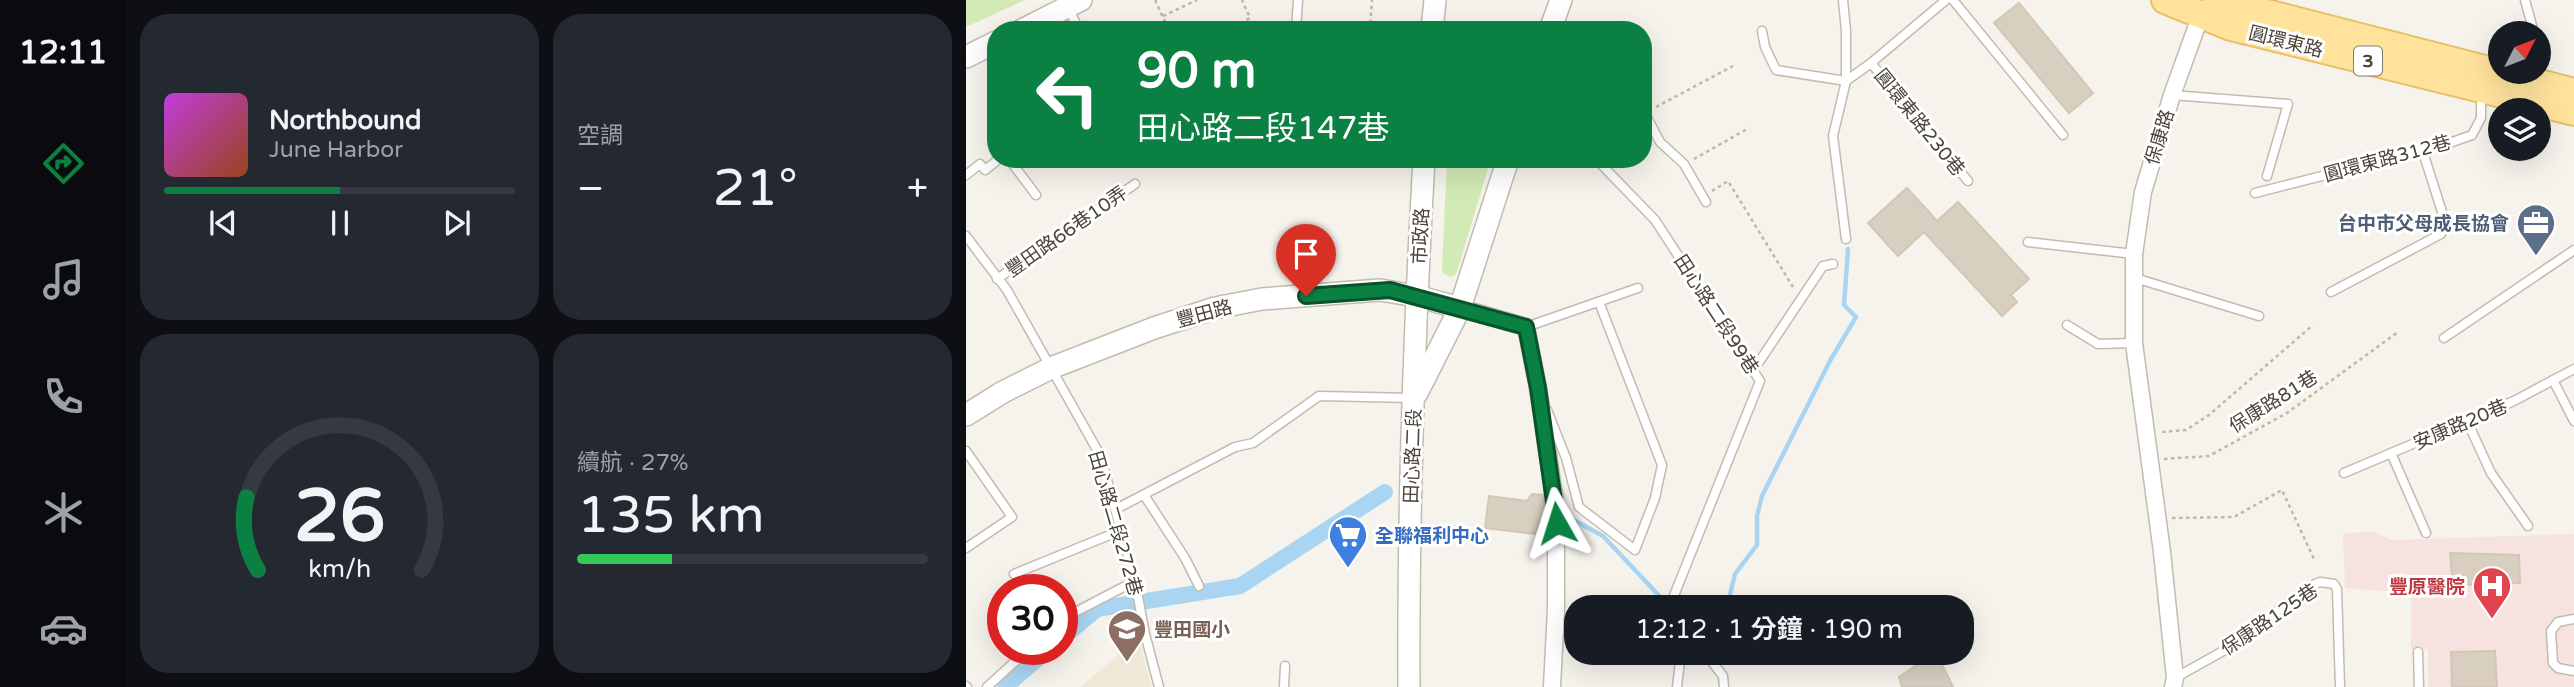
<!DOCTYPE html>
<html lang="zh-TW">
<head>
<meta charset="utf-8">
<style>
  body { margin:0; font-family:"Varela Round","Noto Sans TC",sans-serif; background:#242831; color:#f1f3f6; height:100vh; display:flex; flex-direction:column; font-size:26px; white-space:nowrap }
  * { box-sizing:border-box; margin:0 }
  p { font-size:23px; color:#9ea1a6 }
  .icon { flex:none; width:38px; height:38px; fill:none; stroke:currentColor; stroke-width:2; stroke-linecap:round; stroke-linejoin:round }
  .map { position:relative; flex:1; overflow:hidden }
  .side { display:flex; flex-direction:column; gap:14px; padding:14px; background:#0d0f14; width:840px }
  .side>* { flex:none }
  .top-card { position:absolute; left:21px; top:21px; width:665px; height:147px; border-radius:28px; box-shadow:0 7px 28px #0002; background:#0b8043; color:#fff; overflow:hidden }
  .needle { width:46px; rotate:48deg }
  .fabs { position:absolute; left:1522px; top:21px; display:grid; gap:14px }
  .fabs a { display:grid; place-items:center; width:63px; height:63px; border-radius:50%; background:#171b24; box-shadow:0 7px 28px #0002; font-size:35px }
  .speed { position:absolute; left:21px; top:574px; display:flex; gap:14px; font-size:35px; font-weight:700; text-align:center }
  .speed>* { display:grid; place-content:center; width:91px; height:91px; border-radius:50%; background:#171b24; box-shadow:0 7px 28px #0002; line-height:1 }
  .speed .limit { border:10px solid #d22; background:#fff; color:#111 }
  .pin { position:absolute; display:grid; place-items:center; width:60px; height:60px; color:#fff; margin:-72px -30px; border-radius:50% 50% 50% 0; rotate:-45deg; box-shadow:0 0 7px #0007 }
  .pin .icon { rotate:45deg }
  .me { position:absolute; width:77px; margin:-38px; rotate:354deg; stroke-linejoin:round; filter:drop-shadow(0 0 5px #0008) }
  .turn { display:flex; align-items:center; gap:24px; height:147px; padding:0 35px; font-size:32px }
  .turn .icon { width:91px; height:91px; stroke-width:2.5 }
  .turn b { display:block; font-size:49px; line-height:60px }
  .big { font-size:52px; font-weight:600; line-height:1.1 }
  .side .widget { flex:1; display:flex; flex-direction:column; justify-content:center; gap:10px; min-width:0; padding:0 24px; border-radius:28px; background:#242831 }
  .side .dial { align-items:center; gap:0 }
  .dial svg { height:182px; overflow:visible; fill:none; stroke:#363941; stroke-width:7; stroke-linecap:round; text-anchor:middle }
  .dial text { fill:#f1f3f6; stroke:none }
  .song { display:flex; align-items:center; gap:21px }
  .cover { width:84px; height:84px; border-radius:10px; background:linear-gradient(135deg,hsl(290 70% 55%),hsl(20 70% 35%)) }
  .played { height:7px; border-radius:4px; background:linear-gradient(90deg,#0b8043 50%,#363941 50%) }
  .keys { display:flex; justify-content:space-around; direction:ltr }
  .heat { display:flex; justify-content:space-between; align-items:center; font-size:38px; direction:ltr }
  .charge { height:10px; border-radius:5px; background:linear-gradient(90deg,#34c759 27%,#363941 0) }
  .side .tiles { flex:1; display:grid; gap:14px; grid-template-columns:repeat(2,1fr) }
  .trip { position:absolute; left:598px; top:595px; width:410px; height:70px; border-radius:28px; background:#171b24; box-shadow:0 7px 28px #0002; font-weight:600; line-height:70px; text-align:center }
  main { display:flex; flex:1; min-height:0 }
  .dock { display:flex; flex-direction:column; width:126px; justify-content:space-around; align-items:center; background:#090b0e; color:#9ea1a6 }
  .dock .icon { width:49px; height:49px }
  .dock .current { color:#0b8043 }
  .dock b { font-size:32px; color:#f1f3f6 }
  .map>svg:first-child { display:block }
  .education { fill:#efe8d6 }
  .medical { fill:#f6e3e0 }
  .green { fill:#d2eab5 }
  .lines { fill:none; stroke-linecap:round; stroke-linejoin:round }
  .stream { stroke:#a9d4f2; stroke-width:4.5 }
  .canal { stroke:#a9d4f2; stroke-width:16 }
  .building { fill:#d8cfc1; stroke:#d3c7b4; stroke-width:2 }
  .service-casing { stroke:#c2bbae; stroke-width:11 }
  .minor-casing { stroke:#c2bbae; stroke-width:19 }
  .tertiary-casing { stroke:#c2bbae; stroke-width:24 }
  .primary-casing { stroke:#e6c16a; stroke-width:30 }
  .path { stroke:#c4b79f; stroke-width:2.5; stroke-dasharray:3.5 3.5; stroke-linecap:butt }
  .service { stroke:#fff; stroke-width:8 }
  .minor { stroke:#fff; stroke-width:16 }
  .tertiary { stroke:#fff; stroke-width:21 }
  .primary { stroke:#ffe39c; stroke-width:26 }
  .route-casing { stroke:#07532c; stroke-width:18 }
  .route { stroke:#0b8043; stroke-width:12 }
  .labels { text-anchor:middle; stroke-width:6; stroke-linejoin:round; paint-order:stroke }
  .shield { fill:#fff; stroke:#817c74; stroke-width:2 }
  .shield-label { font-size:18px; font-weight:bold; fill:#4b4439 }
  .street-label { font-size:19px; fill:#4b4439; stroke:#fff }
  .service-label { font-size:19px; font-weight:bold; fill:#4e5e75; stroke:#fff; text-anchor:end }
  .shop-label { font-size:19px; font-weight:bold; fill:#366cbe; stroke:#fff; text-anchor:start }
  .health-label { font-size:19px; font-weight:bold; fill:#be3a42; stroke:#fff; text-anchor:end }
  .education-label { font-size:19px; font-weight:bold; fill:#785e54; stroke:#fff; text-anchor:start }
</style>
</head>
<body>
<main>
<nav class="dock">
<b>12:11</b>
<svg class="icon current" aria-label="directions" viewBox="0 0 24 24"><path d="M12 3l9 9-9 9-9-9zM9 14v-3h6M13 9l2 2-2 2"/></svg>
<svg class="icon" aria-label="music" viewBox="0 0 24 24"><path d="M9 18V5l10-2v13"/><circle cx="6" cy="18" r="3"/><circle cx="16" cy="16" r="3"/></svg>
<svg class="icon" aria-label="phone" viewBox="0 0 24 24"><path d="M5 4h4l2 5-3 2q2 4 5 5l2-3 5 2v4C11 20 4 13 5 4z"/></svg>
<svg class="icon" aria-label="climate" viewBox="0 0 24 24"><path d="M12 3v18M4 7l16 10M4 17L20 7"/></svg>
<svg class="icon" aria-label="car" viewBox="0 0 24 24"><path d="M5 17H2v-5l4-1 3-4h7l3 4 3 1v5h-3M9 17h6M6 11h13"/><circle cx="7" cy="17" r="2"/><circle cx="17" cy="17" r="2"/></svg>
</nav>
<section class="side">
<div class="tiles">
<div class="widget">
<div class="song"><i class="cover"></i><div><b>Northbound</b><p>June Harbor</p></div></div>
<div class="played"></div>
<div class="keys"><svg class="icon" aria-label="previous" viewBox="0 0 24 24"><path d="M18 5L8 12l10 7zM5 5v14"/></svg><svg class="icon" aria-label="pause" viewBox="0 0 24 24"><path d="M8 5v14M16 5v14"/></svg><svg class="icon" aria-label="next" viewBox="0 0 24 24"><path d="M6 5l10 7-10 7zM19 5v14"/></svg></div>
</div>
<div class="widget"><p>空調</p>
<div class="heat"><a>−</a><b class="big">21°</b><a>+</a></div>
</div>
<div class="widget dial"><svg viewBox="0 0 100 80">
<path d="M14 69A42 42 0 1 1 86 69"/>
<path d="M14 69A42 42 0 0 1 9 37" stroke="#0b8043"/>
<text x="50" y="56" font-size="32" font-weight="700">26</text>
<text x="50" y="72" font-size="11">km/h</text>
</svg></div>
<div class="widget"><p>續航 · 27%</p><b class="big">135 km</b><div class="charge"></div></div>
</div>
</section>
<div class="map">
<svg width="1608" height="687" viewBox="0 0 1608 687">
  <rect width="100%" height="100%" fill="#f6f3ec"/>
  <path class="education" d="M173,638L185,687H114Z"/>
  <path class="medical" d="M1408,532L1425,540L1608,534V687H1462V649L1445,650V593L1379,588L1377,533Z"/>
  <g class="green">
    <path d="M0,0H59L0,27Z"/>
    <path d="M481,159H525L492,268L489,275L484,277L477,273L476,269Z"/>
  </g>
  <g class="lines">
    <g class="stream">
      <path d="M604,518L637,536L699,602"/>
      <path d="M761,607L769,574L791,545V516L796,496L865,359L890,317L878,305L882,249"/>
      <path d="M750,654L758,657L767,653"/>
    </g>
    <g class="canal">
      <path d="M96,638L131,609L274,586L419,492"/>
      <path d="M39,687L83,649"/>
    </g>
  </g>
  <g class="building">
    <path d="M1053,3L1127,93L1103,113L1028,23Z"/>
    <path d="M941,188L971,221L992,202L1063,279L1045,295L1051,302L1036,316L958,232L932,256L902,223Z"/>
    <path d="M566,494L577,495L579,510V520H575L569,534L519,528L523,496L561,501Z"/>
    <path d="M1484,553L1553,555L1554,583L1487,585Z"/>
    <path d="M1529,651L1531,687H1486L1485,652Z"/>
    <path d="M956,653L971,654L987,687H936L933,677L952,664Z"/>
  </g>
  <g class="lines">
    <g class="service-casing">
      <g id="service">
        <path d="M877,0L880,31V81L867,136L880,239"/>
        <path d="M987,0L1097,135"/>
        <path d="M1559,0L1568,33"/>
        <path d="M102,7L113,30"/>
        <path d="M330,30L332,0"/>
        <path d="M796,31L799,47L810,70L880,81"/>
        <path d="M1573,52V62"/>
        <path d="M905,63L1002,181"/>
        <path d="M880,81L905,63L980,0"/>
        <path d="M1206,95L1322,104L1301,176"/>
        <path d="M677,110L694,142L718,164L740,202"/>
        <path d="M43,159L70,195"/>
        <path d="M630,159L689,220L794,381L705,603L707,607"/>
        <path d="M0,175L14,164L19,170L33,159"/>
        <path d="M1289,193L1478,145L1506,135L1515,118V92"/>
        <path d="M0,236L41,290L134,455L169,581L179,634L193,687"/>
        <path d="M1062,242L1168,254"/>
        <path d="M1169,278L1293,316"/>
        <path d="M31,279L169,184"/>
        <path d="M1365,292L1475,234L1479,223L1477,215L1456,149"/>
        <path d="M1101,325L1132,344L1168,343"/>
        <path d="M560,327L672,288"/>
        <path d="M1478,338L1608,250"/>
        <path d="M787,371L857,266L867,264"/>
        <path d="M1587,380L1608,421"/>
        <path d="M581,410L600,458L613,507L669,550L689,498L696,465L633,302"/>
        <path d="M1501,421L1525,473L1562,526"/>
        <path d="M0,451L46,517L0,548"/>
        <path d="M1425,453L1460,533"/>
        <path d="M1378,473L1548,401L1608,369"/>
        <path d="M178,495L219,558L233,586"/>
        <path d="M150,509L269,447L287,443L353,396L446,398"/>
        <path d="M48,574L156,530"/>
        <path d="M96,619L169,581"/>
        <path d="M1608,619L1592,622L1585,631L1587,663L1592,668L1608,671"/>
        <path d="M1452,652L1453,687"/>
        <path d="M693,653L715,655"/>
        <path d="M739,653L757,676L758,687"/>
        <path d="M1209,678L1266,646L1344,586L1354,582L1368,584L1371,589L1374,687"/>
        <path d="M0,686L1,687"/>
        <path d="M21,687L63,649"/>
        <path d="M318,687L319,666"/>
        <path d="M711,687L715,653"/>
      </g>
    </g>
    <g class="minor-casing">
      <g id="minor">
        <path d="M494,308L560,327L572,388L590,509V609L586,687"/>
        <path d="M1207,687L1209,678L1196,552L1168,343V254L1177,192L1206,95L1237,9"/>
      </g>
    </g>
    <g class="tertiary-casing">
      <g id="tertiary">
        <path d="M56,30L115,0"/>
        <path d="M466,30L469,0"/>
        <path d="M584,30L595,0"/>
        <path d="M0,57L30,42"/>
        <path d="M451,393L494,308L542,159"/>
        <path d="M0,415L37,392L85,368L188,328L249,308L296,299L414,290L450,296L494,308"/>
        <path d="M443,687C442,511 448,335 458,159"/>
      </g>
    </g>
    <g class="primary-casing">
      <g id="primary">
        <path d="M1199,0L1265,27L1608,112"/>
        <path d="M1250,0L1608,92"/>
      </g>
    </g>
    <g class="path">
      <path d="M189,0L203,30"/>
      <path d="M197,16L231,0"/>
      <path d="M262,30L284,18L276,0"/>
      <path d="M404,30L406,0"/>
      <path d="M690,107L767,66"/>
      <path d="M728,159L783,128"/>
      <path d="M746,191L762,181L827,287"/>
      <path d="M1196,432L1220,430L1243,415L1347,325"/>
      <path d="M1198,459L1243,456L1321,413L1432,332"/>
      <path d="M1206,518L1268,517L1316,490L1348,559"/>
    </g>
    <use href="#service" class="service"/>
    <use href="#minor" class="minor"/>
    <use href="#tertiary" class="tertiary"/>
    <use href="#primary" class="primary"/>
  </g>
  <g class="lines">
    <g class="route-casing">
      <path id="route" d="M340,296L424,290L560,327L572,388L591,523"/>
    </g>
    <use href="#route" class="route"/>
  </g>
  <defs>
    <g id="office-pin" transform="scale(2.0125)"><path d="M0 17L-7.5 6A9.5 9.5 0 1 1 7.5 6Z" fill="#5c6f8a" stroke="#fff"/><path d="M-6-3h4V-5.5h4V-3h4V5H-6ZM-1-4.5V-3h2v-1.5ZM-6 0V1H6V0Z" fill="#fff"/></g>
    <g id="supermarket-pin" transform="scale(2.0125)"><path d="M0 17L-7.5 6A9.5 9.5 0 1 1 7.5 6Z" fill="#3f7fe0" stroke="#fff"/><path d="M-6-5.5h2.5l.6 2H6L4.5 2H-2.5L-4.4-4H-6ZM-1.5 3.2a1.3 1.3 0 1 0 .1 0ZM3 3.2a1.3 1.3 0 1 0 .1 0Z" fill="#fff"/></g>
    <g id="hospital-pin" transform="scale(2.0125)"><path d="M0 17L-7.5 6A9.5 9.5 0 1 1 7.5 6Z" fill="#e0444e" stroke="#fff"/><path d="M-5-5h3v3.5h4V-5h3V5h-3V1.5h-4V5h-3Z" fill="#fff"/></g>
    <g id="school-pin" transform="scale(2.0125)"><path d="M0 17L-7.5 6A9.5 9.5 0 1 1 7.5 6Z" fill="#8d6e63" stroke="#fff"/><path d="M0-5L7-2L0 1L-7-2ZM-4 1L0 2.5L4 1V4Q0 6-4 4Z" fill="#fff"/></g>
  </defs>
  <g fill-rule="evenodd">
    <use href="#office-pin" x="1570" y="223"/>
    <use href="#supermarket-pin" x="382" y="535"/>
    <use href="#hospital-pin" x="1526" y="586"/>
    <use href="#school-pin" x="161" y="629"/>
  </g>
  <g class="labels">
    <rect class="shield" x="1388" y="46.5" width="28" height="29" rx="5"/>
    <g class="shield-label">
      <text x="1402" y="67">3</text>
    </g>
    <g class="street-label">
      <text transform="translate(1320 41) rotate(14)" y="7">圓環東路</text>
      <text transform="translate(954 122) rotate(51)" y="7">圓環東路230巷</text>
      <text transform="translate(1193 137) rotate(-73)" y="7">保康路</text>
      <text transform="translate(1421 158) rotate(-15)" y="7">圓環東路312巷</text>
      <text transform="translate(100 231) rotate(-35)" y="7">豐田路66巷10弄</text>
      <text transform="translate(454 236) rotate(-87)" y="7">市政路</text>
      <text transform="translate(238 313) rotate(-15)" y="7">豐田路</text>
      <text transform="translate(751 314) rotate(57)" y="7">田心路二段99巷</text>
      <text transform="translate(1307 401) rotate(-32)" y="7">保康路81巷</text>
      <text transform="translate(1494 424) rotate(-23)" y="7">安康路20巷</text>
      <text transform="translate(446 456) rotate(-88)" y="7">田心路二段</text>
      <text transform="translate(150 523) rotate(74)" y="7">田心路二段272巷</text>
      <text transform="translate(1303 619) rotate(-34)" y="7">保康路125巷</text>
    </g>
    <g class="service-label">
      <text x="1543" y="230">台中市父母成長協會</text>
    </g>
    <g class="shop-label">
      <text x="409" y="542">全聯福利中心</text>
    </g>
    <g class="health-label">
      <text x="1499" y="593">豐原醫院</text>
    </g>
    <g class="education-label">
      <text x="188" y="636">豐田國小</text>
    </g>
  </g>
</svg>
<div class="fabs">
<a><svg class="needle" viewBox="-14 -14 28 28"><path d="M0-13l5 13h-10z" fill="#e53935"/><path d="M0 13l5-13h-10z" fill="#9ea1a6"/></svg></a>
<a><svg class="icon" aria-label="layers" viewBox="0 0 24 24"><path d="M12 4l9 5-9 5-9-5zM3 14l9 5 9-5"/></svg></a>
</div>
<div class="speed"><div class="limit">30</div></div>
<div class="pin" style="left:340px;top:296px;background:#d93025"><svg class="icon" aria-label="arrive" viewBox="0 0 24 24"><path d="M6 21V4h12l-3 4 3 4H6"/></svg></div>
<svg class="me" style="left:591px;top:523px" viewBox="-20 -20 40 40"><path d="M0-17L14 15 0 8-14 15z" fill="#0b8043" stroke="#fff" stroke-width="4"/></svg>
<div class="trip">12:12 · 1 分鐘 · 190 m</div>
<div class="top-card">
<div class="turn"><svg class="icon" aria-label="left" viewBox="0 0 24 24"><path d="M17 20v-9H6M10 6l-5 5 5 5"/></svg><div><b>90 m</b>田心路二段147巷</div></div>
</div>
</div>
</main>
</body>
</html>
